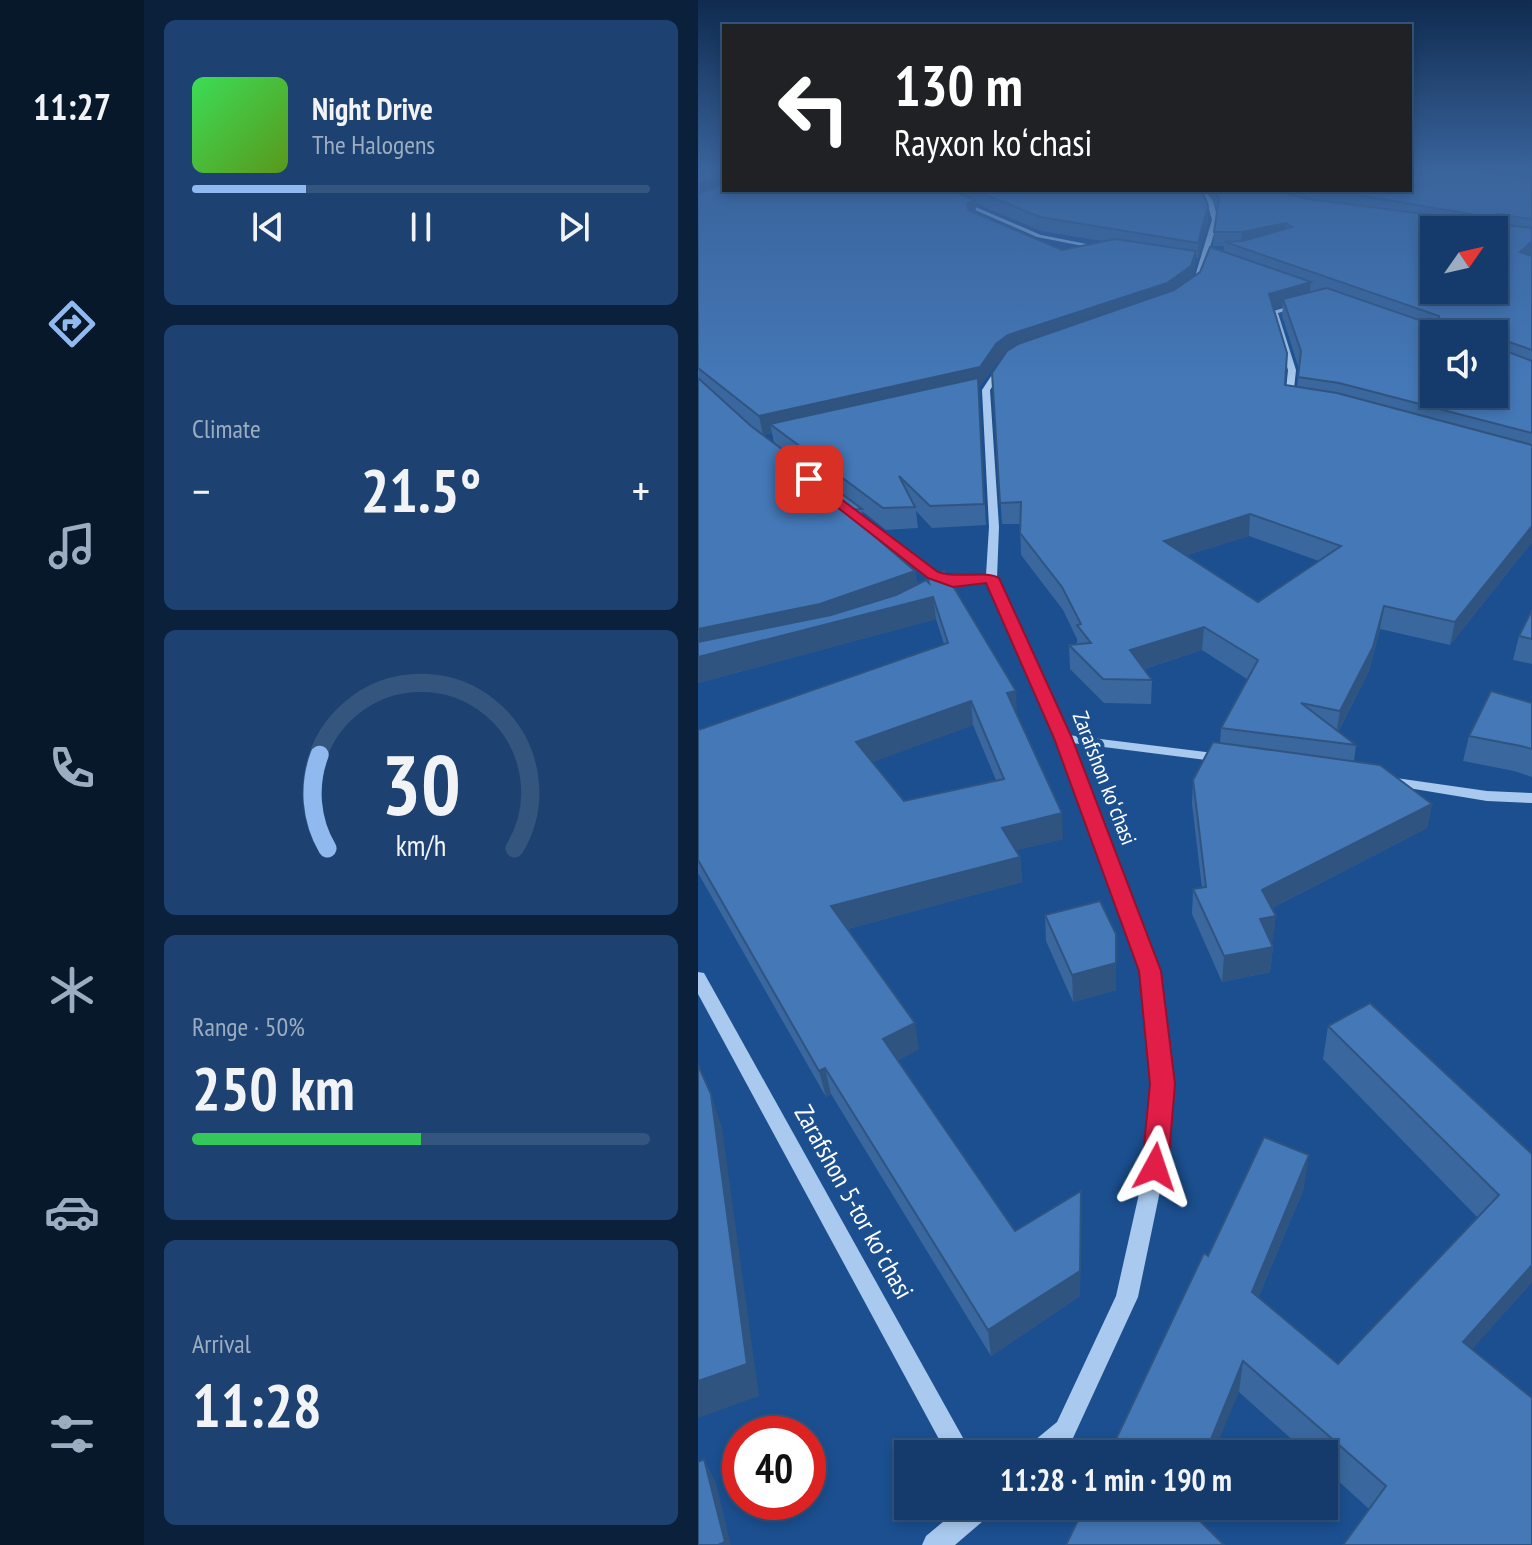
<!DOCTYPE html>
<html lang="en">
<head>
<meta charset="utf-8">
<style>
  body { margin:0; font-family:"PT Sans Narrow",sans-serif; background:#1d4271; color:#f1f3f6; height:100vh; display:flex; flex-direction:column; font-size:30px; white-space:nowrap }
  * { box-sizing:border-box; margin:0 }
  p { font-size:26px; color:#9dadc1 }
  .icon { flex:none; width:44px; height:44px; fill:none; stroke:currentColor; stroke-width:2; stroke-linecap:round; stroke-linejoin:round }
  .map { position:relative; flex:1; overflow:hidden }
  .sheet { display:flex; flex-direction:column; gap:20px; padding:20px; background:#0b203b; width:554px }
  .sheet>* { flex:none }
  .guide { position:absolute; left:24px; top:24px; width:690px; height:168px; border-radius:0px; box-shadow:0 4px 12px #0003,0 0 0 2px #33557e; background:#202124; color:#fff; overflow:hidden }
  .needle { width:52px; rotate:56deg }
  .buttons { position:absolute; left:722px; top:216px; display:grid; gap:16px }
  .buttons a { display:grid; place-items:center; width:88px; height:88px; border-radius:0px; background:#143b6b; box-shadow:0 4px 12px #0003,0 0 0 2px #33557e; font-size:40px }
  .speed { position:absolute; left:24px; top:1416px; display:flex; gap:16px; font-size:40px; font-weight:700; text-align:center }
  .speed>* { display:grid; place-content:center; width:104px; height:104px; border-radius:50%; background:#143b6b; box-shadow:0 4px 12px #0003,0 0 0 2px #33557e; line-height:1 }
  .speed .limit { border:12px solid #d22; background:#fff; color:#111 }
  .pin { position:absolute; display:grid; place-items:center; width:68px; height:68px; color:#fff; margin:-34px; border-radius:16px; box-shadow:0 4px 12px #0006 }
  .me { position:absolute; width:88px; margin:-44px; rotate:5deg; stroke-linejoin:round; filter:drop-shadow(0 0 6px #0008) }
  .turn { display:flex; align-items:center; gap:28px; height:168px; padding:0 40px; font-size:36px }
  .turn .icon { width:104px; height:104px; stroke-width:2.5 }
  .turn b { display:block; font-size:56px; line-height:68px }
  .big { font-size:60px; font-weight:800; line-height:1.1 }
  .sheet .card { flex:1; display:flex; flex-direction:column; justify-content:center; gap:12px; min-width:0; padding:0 28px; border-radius:12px; background:#1d4271 }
  .sheet .dial { align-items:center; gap:0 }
  .dial svg { height:208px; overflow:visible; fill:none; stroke:#33557e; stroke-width:7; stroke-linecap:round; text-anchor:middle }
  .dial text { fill:#f1f3f6; stroke:none }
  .song { display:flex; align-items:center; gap:24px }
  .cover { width:96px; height:96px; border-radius:12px; background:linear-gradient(135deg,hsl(130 70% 55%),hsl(90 70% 35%)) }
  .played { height:8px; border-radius:4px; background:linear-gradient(90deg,#90b9f0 25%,#33557e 25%) }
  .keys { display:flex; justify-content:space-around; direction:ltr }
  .heat { display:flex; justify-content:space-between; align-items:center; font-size:44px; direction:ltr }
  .charge { height:12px; border-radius:6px; background:linear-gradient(90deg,#34c759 50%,#33557e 0) }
  .trip { position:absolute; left:196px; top:1440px; width:444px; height:80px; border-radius:0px; background:#143b6b; box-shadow:0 4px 12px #0003,0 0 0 2px #33557e; font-weight:800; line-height:80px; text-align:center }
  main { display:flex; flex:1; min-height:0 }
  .tab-bar { display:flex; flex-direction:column; width:144px; justify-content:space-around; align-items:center; background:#08182b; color:#9dadc1 }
  .tab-bar .icon { width:56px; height:56px }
  .tab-bar .on { color:#90b9f0 }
  .tab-bar b { font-size:36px; color:#f1f3f6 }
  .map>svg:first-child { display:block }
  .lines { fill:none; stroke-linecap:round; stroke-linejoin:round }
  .minor { fill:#a9c9ee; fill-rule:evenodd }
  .wall { fill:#3a679d; fill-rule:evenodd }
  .shaded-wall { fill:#305480 }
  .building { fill:#4478b7; stroke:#305480; stroke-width:2; fill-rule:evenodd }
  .route { fill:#e11d48; stroke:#92132f; stroke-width:2 }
  .labels { text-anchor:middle; stroke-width:8; stroke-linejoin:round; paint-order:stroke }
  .street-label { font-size:22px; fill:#fff; stroke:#1b4f8f }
  .near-street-label { font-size:26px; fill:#fff; stroke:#1b4f8f }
</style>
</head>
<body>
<main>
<nav class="tab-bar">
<b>11:27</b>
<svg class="icon on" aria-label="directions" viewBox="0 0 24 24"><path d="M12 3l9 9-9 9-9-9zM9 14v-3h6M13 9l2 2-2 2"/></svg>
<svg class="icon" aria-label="music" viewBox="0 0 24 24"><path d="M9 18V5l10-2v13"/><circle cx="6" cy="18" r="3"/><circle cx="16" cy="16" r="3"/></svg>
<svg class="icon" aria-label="phone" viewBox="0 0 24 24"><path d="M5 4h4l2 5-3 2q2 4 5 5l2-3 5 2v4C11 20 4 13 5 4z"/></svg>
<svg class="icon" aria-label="climate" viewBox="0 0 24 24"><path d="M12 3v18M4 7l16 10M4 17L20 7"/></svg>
<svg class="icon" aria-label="car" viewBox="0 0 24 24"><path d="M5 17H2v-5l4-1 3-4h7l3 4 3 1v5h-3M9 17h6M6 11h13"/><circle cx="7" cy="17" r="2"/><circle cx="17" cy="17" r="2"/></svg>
<svg class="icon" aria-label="filters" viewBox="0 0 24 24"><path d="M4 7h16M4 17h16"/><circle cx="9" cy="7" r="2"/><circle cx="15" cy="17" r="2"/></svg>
</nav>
<section class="sheet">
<div class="card">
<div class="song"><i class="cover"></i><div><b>Night Drive</b><p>The Halogens</p></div></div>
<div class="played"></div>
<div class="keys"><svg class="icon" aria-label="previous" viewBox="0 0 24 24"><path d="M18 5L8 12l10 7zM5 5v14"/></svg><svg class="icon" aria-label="pause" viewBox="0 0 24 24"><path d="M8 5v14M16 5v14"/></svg><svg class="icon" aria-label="next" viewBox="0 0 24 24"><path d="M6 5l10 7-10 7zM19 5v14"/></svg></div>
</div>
<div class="card"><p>Climate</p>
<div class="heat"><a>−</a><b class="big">21.5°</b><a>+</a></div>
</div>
<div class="card dial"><svg viewBox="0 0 100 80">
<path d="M14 69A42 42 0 1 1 86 69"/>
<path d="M14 69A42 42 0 0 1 11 33" stroke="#90b9f0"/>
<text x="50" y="56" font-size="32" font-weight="700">30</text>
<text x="50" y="72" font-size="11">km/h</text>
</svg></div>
<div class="card"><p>Range · 50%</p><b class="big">250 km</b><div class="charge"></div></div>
<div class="card"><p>Arrival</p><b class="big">11:28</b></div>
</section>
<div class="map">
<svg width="834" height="1545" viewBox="0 0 834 1545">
  <rect width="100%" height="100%" fill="#1b4f8f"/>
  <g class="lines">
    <g class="minor">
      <path d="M231,190H238L343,235L409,248L406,250L339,237Z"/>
      <path d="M501,190H507L515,201L520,220L501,284L492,290L489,288L495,283L514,220L509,201Z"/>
      <path d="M602,303L604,306L580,313L598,370L595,398L600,401L596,404L587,400L590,370L572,312Z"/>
      <path d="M301,364L308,366L292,390L301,527L299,578L370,735L524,754L531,758L524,762L374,743L460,971L474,1084L467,1167L440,1297L375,1438L358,1454H328L331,1445L359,1422L418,1296L447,1167L456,1084L444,971L358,738L289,582L255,585L231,577L145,509L154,507L239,573L256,579L288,575L291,527L284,390Z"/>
      <path d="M691,777L789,791L834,793V803L789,801L686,784L684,781Z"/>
      <path d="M0,972L6,973L274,1454H249L0,994Z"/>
      <path d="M264,1506H296L292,1515L257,1545H224L228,1536Z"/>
    </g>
  </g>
  <g class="wall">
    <path d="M0,167L26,190H504L510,220L500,258L497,257V266L493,278L526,252V246H515L519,210L509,190H712V167H834V253L832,256H834V542L752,645L682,629L671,671L640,732L658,745L656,761L734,804L729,828L574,908L575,941L572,942L575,947L572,972L524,982L494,914L495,889L504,888L494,804L495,780L522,743L523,728L549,679L504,650L446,669L454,680L453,704L406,703L372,669L371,645L379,644V639L365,610L323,555L322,524H304L294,373L305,357L300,361L283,385L280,386L288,525L234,528L218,511L220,528L188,530L164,511L166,528L217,571L219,585L228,580L319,715L365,839L318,850L322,857L324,882L150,929L221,1049L200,1060L317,1231L383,1191L382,1296L293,1356L133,1094L128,1097L0,873V730L246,644L238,619L0,683ZM277,203L343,231L404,241L364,250L278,213ZM585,306L584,315L601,369L599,387L587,385L575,309ZM74,433L76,443L65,435ZM551,536L621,561L560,602L489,555ZM275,725L298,780L206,801L174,762Z"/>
    <path d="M834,610V664L815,660L821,636Z"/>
    <path d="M834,703V777L816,771L765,761L771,736Z"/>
    <path d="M347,915L418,963V990L375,1002L348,941Z"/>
    <path d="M630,1026L834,1154V1282L774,1349L834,1398L671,1509L626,1468V1454H610L541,1392L510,1256L606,1188L560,1298L640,1364L779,1217L625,1059Z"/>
  </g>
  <g class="shaded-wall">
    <path d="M26,175V188L0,198V184Z"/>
    <path d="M277,200L278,214L270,217L269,204Z"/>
    <path d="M510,206V220L500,258V243Z"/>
    <path d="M588,223L586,237L543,246L544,232Z"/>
    <path d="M834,241V253L819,267L822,252Z"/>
    <path d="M498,251L497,266L492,281L469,299L311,353L300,361L283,385L280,386L288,525L280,386L72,424L74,433L65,435L61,416L298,344L310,335Z"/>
    <path d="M613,282L611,298L585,299V306L569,311L571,294Z"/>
    <path d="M552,514L551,536L466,562V541Z"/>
    <path d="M834,526V542L752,645L757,622Z"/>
    <path d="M217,571L220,593L235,597L238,619L0,683V629Z"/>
    <path d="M686,606L682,629L671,671L638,735L642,711Z"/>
    <path d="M506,627L504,650L432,673V650Z"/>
    <path d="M318,691L319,715L309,693Z"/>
    <path d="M273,701L275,725L162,767L158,742Z"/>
    <path d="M734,804L729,828L562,914L564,890Z"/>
    <path d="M364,813L365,839L306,853L304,828Z"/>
    <path d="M322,857L324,882L139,932L133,906Z"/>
    <path d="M578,916L575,941L559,944L562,919Z"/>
    <path d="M575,947L572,972L524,982L526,956Z"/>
    <path d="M418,963V990L375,1002L374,975Z"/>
    <path d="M217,1023L221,1049L190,1065L185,1039Z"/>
    <path d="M127,1068L133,1094L128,1097L121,1071Z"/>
    <path d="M13,1094L24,1128L61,1396L0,1418V1381Z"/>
    <path d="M611,1155L606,1188L549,1324L554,1292Z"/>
    <path d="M383,1191L382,1296L293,1356L290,1330Z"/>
    <path d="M834,1265V1282L754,1372L765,1342Z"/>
    <path d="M545,1361L541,1392L515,1454H507Z"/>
    <path d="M6,1459L18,1483L33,1545H20Z"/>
  </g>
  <g class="building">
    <path d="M0,167H26V175L0,184Z"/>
    <path d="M712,167H767L834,178V219L799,214L796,217L798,224L834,228V241L822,252L834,256V350L800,338L796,341L797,347L834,361V433L641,383L600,377L603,351L585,299L629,288L738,326L742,323L741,316L527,242L545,241L594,227L588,223L544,232H516L521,199L516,190H575L610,199L765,219L784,216L629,190H712ZM736,230H796V290H736ZM736,334H796V394H736Z"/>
    <path d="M26,182V190H253L277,200L269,204L270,210L364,250L417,239L498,251L493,266L469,283L310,335L298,344L282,367L61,416L0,368V194Z"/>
    <path d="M276,190H504L510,206L500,243L342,217Z"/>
    <path d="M512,247L613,282L571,294L589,353L587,385L639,393L834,445V526L757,622L686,606L675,647L642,711L603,703L658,745L523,728L560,660L506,627L432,650L454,680L405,679L371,645L393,643L379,625L383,624L364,587L322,533L323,502L302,503L294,373L309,351L320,344L476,290L502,272ZM552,514L643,546L560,602L466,541Z"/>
    <path d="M0,378L53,426L164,509L146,510L217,571L122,604L0,629Z"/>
    <path d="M280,378L286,504L232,506L201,476L217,507L185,508L72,424Z"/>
    <path d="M246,571L318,691L309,693L364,813L304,828L322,857L133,906L217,1023L185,1039L317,1231L383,1191L382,1271L290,1330L127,1068L121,1071L0,860V730L250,643L235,597L0,657V642L133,615L198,595L228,580L231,583L230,579ZM273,701L306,779L206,801L158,742Z"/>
    <path d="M834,610V639L821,636Z"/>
    <path d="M793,691L834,703V749L823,746L771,736Z"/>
    <path d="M515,742L682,765L734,804L564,890L578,916L562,919L575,947L526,956L495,889L508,887L495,780Z"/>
    <path d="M402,901L418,934V963L374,975L347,915Z"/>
    <path d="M672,1003L834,1154V1265L765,1342L834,1398V1545H645L688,1486L545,1361L507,1454H411L506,1253L510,1256L566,1137L611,1155L554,1292L640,1364L801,1195L630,1026Z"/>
    <path d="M0,1065L13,1094L49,1364L0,1381Z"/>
    <path d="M6,1459L27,1542L20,1545H0V1462Z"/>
    <path d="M387,1506H487L526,1545H368Z"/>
  </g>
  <linearGradient id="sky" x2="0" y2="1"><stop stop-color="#0f2b4f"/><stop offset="0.44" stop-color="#39639b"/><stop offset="1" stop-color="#39639b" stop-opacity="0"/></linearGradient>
  <rect width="834" height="383" fill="url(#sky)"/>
  <path class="route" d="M111,475L240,572C259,579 289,570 301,578L374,738L463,971L477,1084L470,1167L466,1175L457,1178L448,1175L444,1167L452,1084L441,971L356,738L288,583L255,587L230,578L107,482V476Z"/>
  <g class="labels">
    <g class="street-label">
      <text transform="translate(407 778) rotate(69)" y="8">Zarafshon koʻchasi</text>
    </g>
    <g class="near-street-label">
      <text transform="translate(156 1202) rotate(61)" y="9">Zarafshon 5-tor koʻchasi</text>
    </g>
  </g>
</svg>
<div class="buttons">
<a><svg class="needle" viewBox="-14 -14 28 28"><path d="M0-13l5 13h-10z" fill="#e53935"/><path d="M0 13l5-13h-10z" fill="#9dadc1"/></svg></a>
<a><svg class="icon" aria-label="sound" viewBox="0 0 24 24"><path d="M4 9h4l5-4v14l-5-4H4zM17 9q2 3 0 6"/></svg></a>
</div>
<div class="speed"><div class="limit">40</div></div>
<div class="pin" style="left:111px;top:479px;background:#d93025"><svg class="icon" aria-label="arrive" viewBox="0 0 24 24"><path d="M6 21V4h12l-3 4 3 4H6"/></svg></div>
<svg class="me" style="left:457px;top:1167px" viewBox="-20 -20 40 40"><path d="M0-17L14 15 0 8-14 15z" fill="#e11d48" stroke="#fff" stroke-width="4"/></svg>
<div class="trip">11:28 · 1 min · 190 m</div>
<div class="guide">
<div class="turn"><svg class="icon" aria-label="left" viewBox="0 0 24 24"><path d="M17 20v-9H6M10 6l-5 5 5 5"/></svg><div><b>130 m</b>Rayxon koʻchasi</div></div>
</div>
</div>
</main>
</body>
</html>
